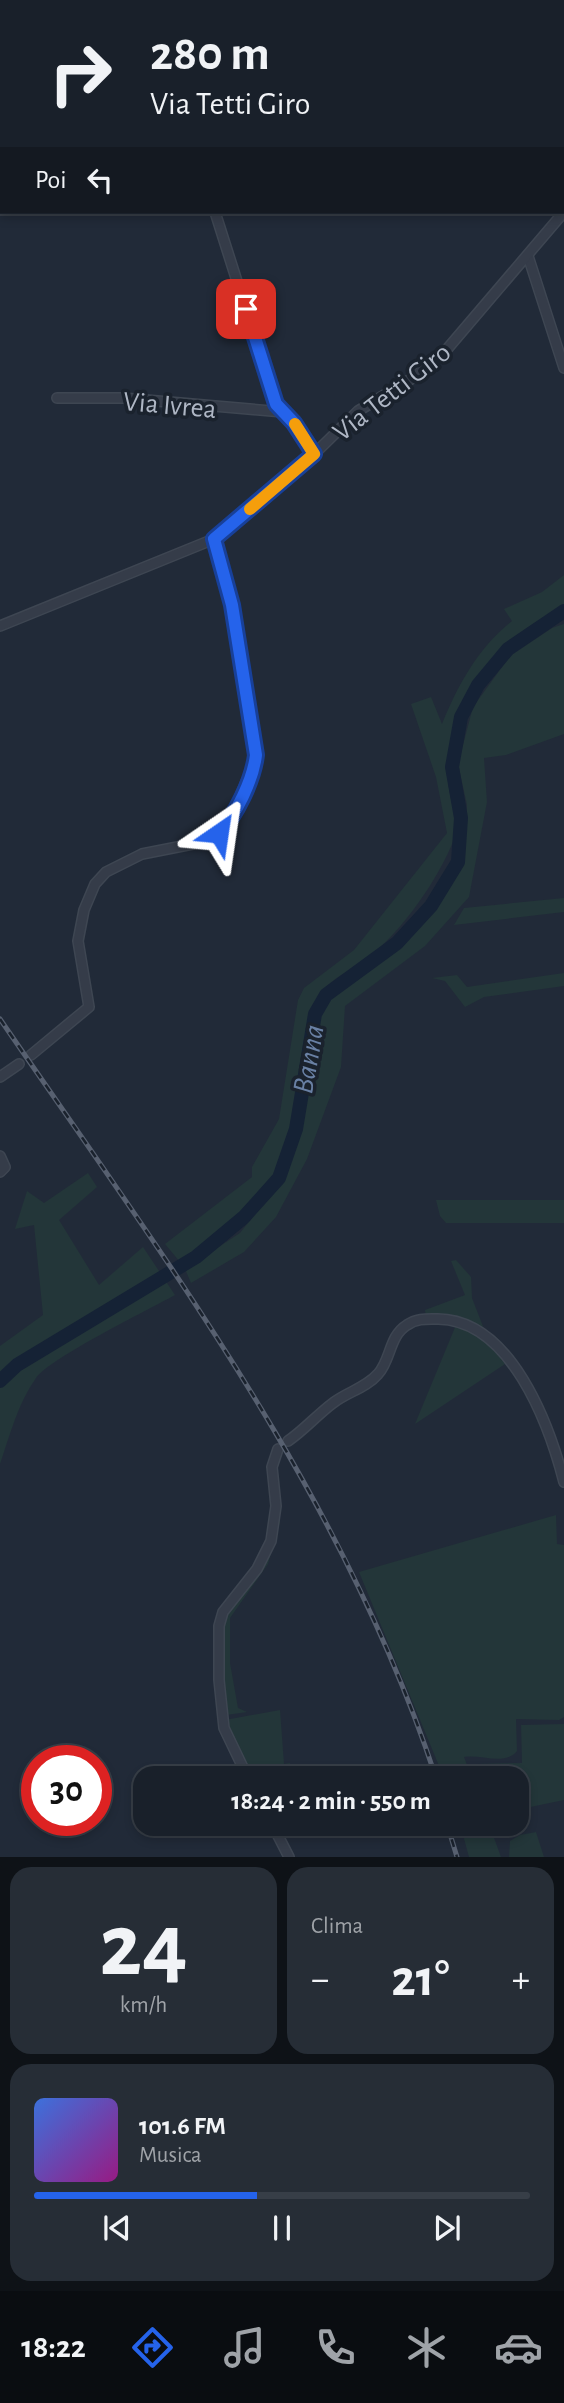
<!DOCTYPE html>
<html lang="it">
<head>
<meta charset="utf-8">
<style>
  body { margin:0; font-family:"Alegreya Sans",sans-serif; background:#262d36; color:#f1f3f6; height:100vh; display:flex; flex-direction:column; font-size:26px; white-space:nowrap }
  * { box-sizing:border-box; margin:0 }
  p { font-size:23px; color:#9fa3a8 }
  .icon { flex:none; width:38px; height:38px; fill:none; stroke:currentColor; stroke-width:2; stroke-linecap:round; stroke-linejoin:round }
  .map { position:relative; height:1857px; overflow:hidden }
  .drawer { display:flex; flex-direction:column; gap:10px; padding:10px; background:#0e1217; flex:1 }
  .drawer>* { flex:none }
  .banner { position:absolute; left:0px; top:0px; width:565px; height:214px; box-shadow:0 4px 10px #0003,0 0 0 2px #373e47; background:#19202a; color:#f1f3f6; overflow:hidden }
  .speed { position:absolute; left:21px; top:1745px; display:flex; gap:14px; font-size:35px; font-weight:700; text-align:center }
  .speed>* { display:grid; place-content:center; width:91px; height:91px; border-radius:50%; background:#19202a; box-shadow:0 4px 10px #0003,0 0 0 2px #373e47; line-height:1 }
  .speed .limit { border:10px solid #d22; background:#fff; color:#111 }
  .pin { position:absolute; display:grid; place-items:center; width:60px; height:60px; color:#fff; margin:-30px; border-radius:14px; box-shadow:0 4px 10px #0006 }
  .me { position:absolute; width:77px; margin:-38px; rotate:32deg; stroke-linejoin:round; filter:drop-shadow(0 0 5px #0008) }
  .turn { display:flex; align-items:center; gap:24px; height:147px; padding:0 35px; font-size:32px }
  .turn .icon { width:91px; height:91px; stroke-width:2.5 }
  .turn b { display:block; font-size:49px; line-height:60px }
  .then { display:flex; align-items:center; height:66px; padding:0 35px; background:#0003; gap:14px; font-size:26px }
  .big { font-size:52px; font-weight:600; line-height:1.1 }
  .drawer .widget { flex:1; display:flex; flex-direction:column; justify-content:center; gap:10px; min-width:0; padding:0 24px; border-radius:21px; background:#262d36 }
  .drawer .dial { align-items:center; gap:0 }
  .dial b { font-size:91px; line-height:1 }
  .song { display:flex; align-items:center; gap:21px }
  .cover { width:84px; height:84px; border-radius:10px; background:linear-gradient(135deg,hsl(220 70% 55%),hsl(310 70% 35%)) }
  .played { height:7px; border-radius:4px; background:linear-gradient(90deg,#2563eb 45%,#373e47 45%) }
  .keys { display:flex; justify-content:space-around; direction:ltr }
  .heat { display:flex; justify-content:space-between; align-items:center; font-size:38px; direction:ltr }
  .drawer .tiles { flex:1; display:grid; gap:10px; grid-template-columns:1fr 1fr }
  .widget:last-child { grid-column:span 2 }
  .trip { position:absolute; left:133px; top:1766px; width:396px; height:70px; border-radius:21px; background:#19202a; box-shadow:0 4px 10px #0003,0 0 0 2px #373e47; font-weight:600; line-height:70px; text-align:center }
  .tabs { display:flex; height:112px; justify-content:space-around; align-items:center; background:#0a0d11; color:#9fa3a8 }
  .tabs .icon { width:49px; height:49px }
  .tabs .active { color:#2563eb }
  .tabs b { font-size:32px; color:#f1f3f6 }
  .map>svg:first-child { display:block }
  .green { fill:#233639 }
  .lines { fill:none; stroke-linecap:round; stroke-linejoin:round }
  .river { stroke:#152235; stroke-width:14 }
  .street-casing { stroke:#3e4652; stroke-width:12 }
  .street { stroke:#353c49; stroke-width:9 }
  .rail-casing { stroke:#576070; stroke-width:5 }
  .rail { stroke:#1a222d; stroke-width:2.5; stroke-dasharray:8; stroke-linecap:butt }
  .route-casing { stroke:#184099; stroke-width:18 }
  .route { stroke:#2563eb; stroke-width:12 }
  .slow { stroke:#f59e0b; stroke-width:12 }
  .labels { text-anchor:middle; stroke-width:7; stroke-linejoin:round; paint-order:stroke }
  .street-label { font-size:28px; fill:#afb7c5; stroke:#1a222d }
  .water-label { font-size:30px; font-style:italic; fill:#6980a4; stroke:#1a222d }
</style>
</head>
<body>
<div class="map">
<svg width="564" height="1857" viewBox="0 0 564 1857">
  <rect width="100%" height="100%" fill="#212a38"/>
  <g class="green">
    <path d="M564,575V608C497,634 443,707 448,781C449,798 460,824 454,839C439,879 401,932 368,958C354,969 331,978 321,993C307,1017 306,1048 301,1075C292,1127 283,1176 244,1215C225,1233 200,1247 180,1262L165,1244L252,1177V1167L279,1119L298,1000L304,988L354,950L447,833L436,777L411,704L431,697L442,724C458,685 478,648 512,621L504,609L542,592Z"/>
    <path d="M564,624V734L506,755L484,758L487,802L469,897L425,946L345,1006L341,1067L307,1159L276,1217L244,1252L191,1283L185,1269L240,1233L281,1181L300,1133L319,1019L329,999L399,949L434,911L463,863L467,805L458,764L473,707L510,656L552,628Z"/>
    <path d="M564,898V912L454,925L464,908Z"/>
    <path d="M564,973V986L484,997L465,1007L445,981L432,978L457,975L467,987Z"/>
    <path d="M88,1173L97,1187L59,1220L99,1285L143,1247L175,1295C148,1310 50,1358 36,1378C18,1403 10,1435 0,1464V1346L43,1315L34,1225L15,1229L27,1191L44,1203Z"/>
    <path d="M436,1200H564V1223H446L440,1216Z"/>
    <path d="M456,1260L471,1277L472,1298L484,1329L451,1315L426,1317L425,1310L465,1295L451,1261Z"/>
    <path d="M456,1325C478,1334 491,1345 505,1364L415,1424Z"/>
    <path d="M279,1500L280,1522L268,1564L230,1618V1663L238,1708L247,1712L226,1715L220,1627L271,1546Z"/>
    <path d="M556,1515L557,1544L564,1545V1717L559,1720L516,1719L517,1751C505,1766 481,1754 464,1757L472,1778H444L359,1572Z"/>
    <path d="M280,1710L284,1764L290,1763V1778H253L229,1735L225,1720Z"/>
    <path d="M564,1724V1800L516,1810V1778H480L475,1764L522,1763L521,1725Z"/>
    <path d="M460,1824H489L501,1857H469Z"/>
    <path d="M536,1832L544,1857H509L510,1841L520,1835Z"/>
  </g>
  <g class="lines">
    <path class="river" d="M0,1381L17,1365L196,1257L244,1217L279,1178L296,1129L315,1014L326,995L397,943L431,906L458,862L461,818L452,767L461,717L478,685L508,649L564,611"/>
    <g class="street-casing">
      <g id="street">
        <path d="M157,0L158,2"/>
        <path d="M215,212L276,404L294,423L314,454"/>
        <path d="M528,256L564,368"/>
        <path d="M57,398H123L283,412"/>
        <path d="M0,626L214,539"/>
        <path d="M31,1055L89,1007L78,941L84,910L95,884L106,872L142,854L203,842L219,833L232,815L255,761L232,605L214,539L303,465L358,411L411,379L448,348L564,212"/>
        <path d="M0,1077L19,1064"/>
        <path d="M0,1156L5,1167L0,1172"/>
        <path d="M288,1441C304,1430 317,1415 333,1403C347,1392 366,1388 378,1374C391,1360 389,1336 407,1325C417,1318 427,1319 438,1319C511,1320 549,1424 564,1482"/>
        <path d="M248,1778L224,1728L219,1680V1626L223,1612L257,1569L271,1541L276,1506L272,1467L278,1449"/>
        <path d="M272,1824L289,1857"/>
      </g>
    </g>
    <use href="#street" class="street"/>
    <g class="rail-casing">
      <g id="rail">
        <path d="M0,1019C166,1261 344,1496 436,1778"/>
        <path d="M447,1824L457,1857"/>
      </g>
    </g>
    <use href="#rail" class="rail"/>
  </g>
  <g class="lines">
    <g class="route-casing">
      <path id="route" d="M219,833C236,815 253,780 256,755L232,605L214,539L314,454L294,423L276,404L246,309"/>
    </g>
    <use href="#route" class="route"/>
    <path class="slow" d="M250,509L314,454L295,424"/>
  </g>
  <g class="labels">
    <g class="street-label">
      <text transform="translate(391 391) rotate(-38)" y="10">Via Tetti Giro</text>
      <text transform="translate(170 404) rotate(5)" y="10">Via Ivrea</text>
    </g>
    <g class="water-label">
      <text transform="translate(308 1059) rotate(-80)" y="10">Banna</text>
    </g>
  </g>
</svg>
<div class="speed"><div class="limit">30</div></div>
<div class="pin" style="left:246px;top:309px;background:#d93025"><svg class="icon" aria-label="arrive" viewBox="0 0 24 24"><path d="M6 21V4h12l-3 4 3 4H6"/></svg></div>
<svg class="me" style="left:219px;top:833px" viewBox="-20 -20 40 40"><path d="M0-17L14 15 0 8-14 15z" fill="#2563eb" stroke="#fff" stroke-width="4"/></svg>
<div class="trip">18:24 · 2 min · 550 m</div>
<div class="banner">
<div class="turn"><svg class="icon" aria-label="right" viewBox="0 0 24 24"><path d="M7 20v-9h11M14 6l5 5-5 5"/></svg><div><b>280 m</b>Via Tetti Giro</div></div>
<div class="then">Poi<svg class="icon" aria-label="left" viewBox="0 0 24 24"><path d="M17 20v-9H6M10 6l-5 5 5 5"/></svg></div>
</div>
</div>
<section class="drawer">
<div class="tiles">
<div class="widget dial"><b>24</b><p>km/h</p></div>
<div class="widget"><p>Clima</p>
<div class="heat"><a>−</a><b class="big">21°</b><a>+</a></div>
</div>
<div class="widget">
<div class="song"><i class="cover"></i><div><b>101.6 FM</b><p>Musica</p></div></div>
<div class="played"></div>
<div class="keys"><svg class="icon" aria-label="previous" viewBox="0 0 24 24"><path d="M18 5L8 12l10 7zM5 5v14"/></svg><svg class="icon" aria-label="pause" viewBox="0 0 24 24"><path d="M8 5v14M16 5v14"/></svg><svg class="icon" aria-label="next" viewBox="0 0 24 24"><path d="M6 5l10 7-10 7zM19 5v14"/></svg></div>
</div>
</div>
</section>
<nav class="tabs">
<b>18:22</b>
<svg class="icon active" aria-label="directions" viewBox="0 0 24 24"><path d="M12 3l9 9-9 9-9-9zM9 14v-3h6M13 9l2 2-2 2"/></svg>
<svg class="icon" aria-label="music" viewBox="0 0 24 24"><path d="M9 18V5l10-2v13"/><circle cx="6" cy="18" r="3"/><circle cx="16" cy="16" r="3"/></svg>
<svg class="icon" aria-label="phone" viewBox="0 0 24 24"><path d="M5 4h4l2 5-3 2q2 4 5 5l2-3 5 2v4C11 20 4 13 5 4z"/></svg>
<svg class="icon" aria-label="climate" viewBox="0 0 24 24"><path d="M12 3v18M4 7l16 10M4 17L20 7"/></svg>
<svg class="icon" aria-label="car" viewBox="0 0 24 24"><path d="M5 17H2v-5l4-1 3-4h7l3 4 3 1v5h-3M9 17h6M6 11h13"/><circle cx="7" cy="17" r="2"/><circle cx="17" cy="17" r="2"/></svg>
</nav>
</body>
</html>
